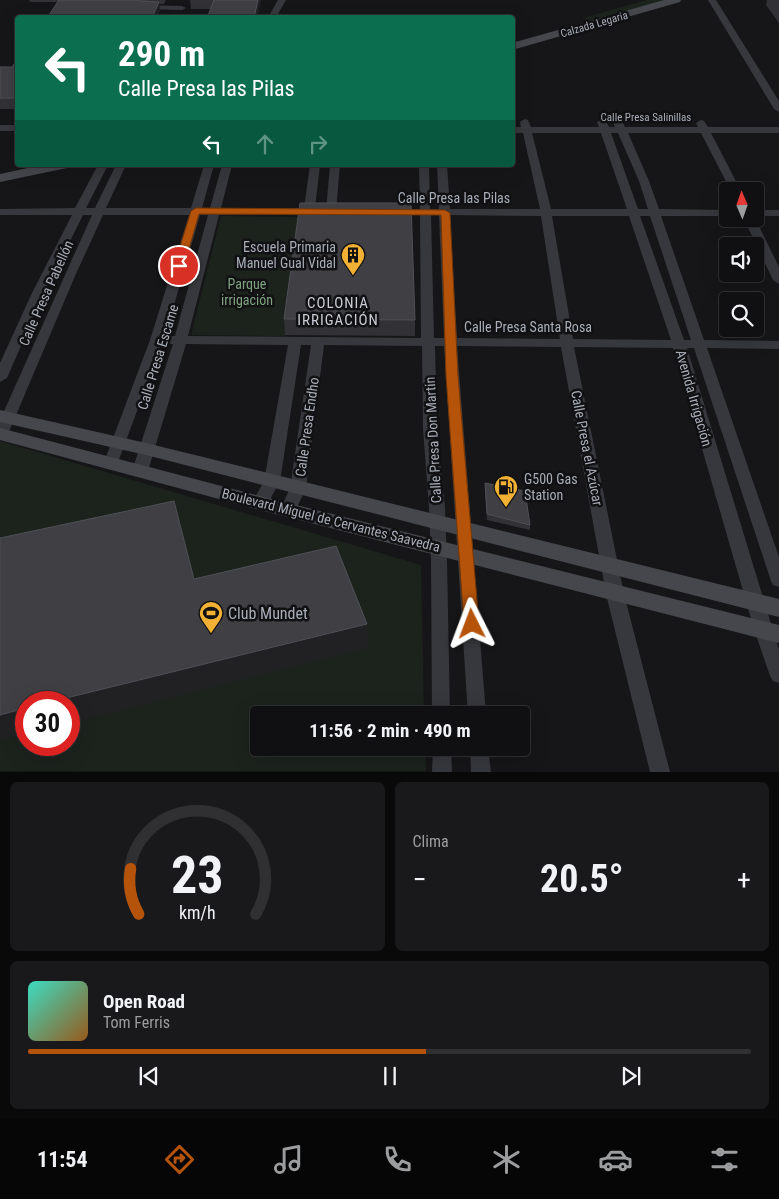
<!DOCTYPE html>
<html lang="es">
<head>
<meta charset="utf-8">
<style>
  body { margin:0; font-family:"Roboto Condensed",sans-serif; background:#19191b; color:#f1f3f6; height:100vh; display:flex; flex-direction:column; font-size:19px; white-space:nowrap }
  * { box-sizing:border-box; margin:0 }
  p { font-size:16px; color:#9c9d9f }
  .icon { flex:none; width:28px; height:28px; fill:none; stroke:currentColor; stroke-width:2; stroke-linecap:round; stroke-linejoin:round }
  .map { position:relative; height:772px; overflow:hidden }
  .drawer { display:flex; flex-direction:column; gap:10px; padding:10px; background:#09090a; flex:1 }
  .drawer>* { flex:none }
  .banner { position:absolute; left:15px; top:15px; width:500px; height:152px; border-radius:5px; box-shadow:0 5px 20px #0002,0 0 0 1px #303032; background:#0b6e4f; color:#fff; overflow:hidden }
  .needle { width:32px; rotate:358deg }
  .buttons { position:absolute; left:719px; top:182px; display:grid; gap:10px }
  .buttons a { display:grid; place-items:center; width:45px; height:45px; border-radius:5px; background:#101012; box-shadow:0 5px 20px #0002,0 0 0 1px #303032; font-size:25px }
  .speed { position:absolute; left:15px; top:691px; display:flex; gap:10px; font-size:25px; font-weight:700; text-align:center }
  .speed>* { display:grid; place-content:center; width:65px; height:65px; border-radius:50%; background:#101012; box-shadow:0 5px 20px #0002,0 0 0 1px #303032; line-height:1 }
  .speed .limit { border:8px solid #d22; background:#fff; color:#111 }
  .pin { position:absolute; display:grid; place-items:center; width:42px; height:42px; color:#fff; margin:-21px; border:2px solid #fff; border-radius:50%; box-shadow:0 1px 5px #0007 }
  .me { position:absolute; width:55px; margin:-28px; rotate:357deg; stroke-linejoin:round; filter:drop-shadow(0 0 4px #0008) }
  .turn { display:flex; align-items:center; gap:18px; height:105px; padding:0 20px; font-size:22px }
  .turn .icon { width:65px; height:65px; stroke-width:2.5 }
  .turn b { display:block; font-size:35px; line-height:42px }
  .lanes { display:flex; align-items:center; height:48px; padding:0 20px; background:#0003; justify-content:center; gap:25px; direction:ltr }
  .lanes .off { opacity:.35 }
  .big { font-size:38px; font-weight:700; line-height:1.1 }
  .drawer .card { flex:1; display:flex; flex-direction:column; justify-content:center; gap:8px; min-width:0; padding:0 18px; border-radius:8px; background:#19191b }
  .drawer .dial { align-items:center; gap:0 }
  .dial svg { height:130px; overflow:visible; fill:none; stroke:#303032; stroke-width:7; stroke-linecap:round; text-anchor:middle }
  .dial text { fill:#f1f3f6; stroke:none }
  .song { display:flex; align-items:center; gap:15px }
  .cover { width:60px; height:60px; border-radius:8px; background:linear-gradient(135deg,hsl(170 70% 55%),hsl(30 70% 35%)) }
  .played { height:5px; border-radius:2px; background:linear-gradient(90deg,#b45309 55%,#303032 55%) }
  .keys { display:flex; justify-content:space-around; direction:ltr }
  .heat { display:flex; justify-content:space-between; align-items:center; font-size:28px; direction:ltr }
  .drawer .tiles { flex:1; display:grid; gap:10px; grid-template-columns:1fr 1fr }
  .card:last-child { grid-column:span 2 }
  .trip { position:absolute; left:250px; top:706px; width:280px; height:50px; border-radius:5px; background:#101012; box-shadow:0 5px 20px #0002,0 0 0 1px #303032; font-weight:700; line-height:50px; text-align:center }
  .tabs { display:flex; height:80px; justify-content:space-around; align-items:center; background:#060607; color:#9c9d9f }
  .tabs .icon { width:35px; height:35px }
  .tabs .active { color:#b45309 }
  .tabs b { font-size:22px; color:#f1f3f6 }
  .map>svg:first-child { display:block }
  .green { fill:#1c231d; fill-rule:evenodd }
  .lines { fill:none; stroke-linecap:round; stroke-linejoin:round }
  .street { fill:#37383d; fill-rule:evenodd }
  .secondary { fill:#45474d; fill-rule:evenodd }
  .wall { fill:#323236 }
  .shaded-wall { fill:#212124 }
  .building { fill:#3f3f44; stroke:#4f5156 }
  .route { fill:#b45309; stroke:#753606 }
  .labels { text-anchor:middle; stroke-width:5; stroke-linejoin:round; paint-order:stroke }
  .far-street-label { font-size:11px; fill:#a8adb8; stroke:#111113 }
  .street-label { font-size:14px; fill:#a8adb8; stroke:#111113 }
  .poi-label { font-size:14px; fill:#a8adb8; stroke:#111113; text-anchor:end }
  .park-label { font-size:14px; fill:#7fa381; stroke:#111113 }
  .neighbourhood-label { font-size:15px; letter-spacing:1px; fill:#c9ccd4; stroke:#111113 }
  .near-poi-label { font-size:16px; fill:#a8adb8; stroke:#111113; text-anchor:start }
</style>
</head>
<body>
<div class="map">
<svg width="779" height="772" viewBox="0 0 779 772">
  <rect width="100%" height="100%" fill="#161618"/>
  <g class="green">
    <path d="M647,0H675L592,22L583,18Z"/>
    <path d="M221,216L301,217L285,336L191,335Z"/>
    <path d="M0,441L421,565L424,715H259V748H425L426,771H0ZM26,702H69V745H26Z"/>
  </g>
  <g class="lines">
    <g class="street">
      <path d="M140,0H148L146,5L182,6L186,8L182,10L141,9L137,7Z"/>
      <path d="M278,0H286L278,14L279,18H271L270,14Z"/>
      <path d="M708,0H716L779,101V112L774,109Z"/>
      <path d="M525,119L528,120L531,127H599L597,122L602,119L605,120L609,127H615L613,122L618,119L621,120L625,127H698L696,123L701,120L704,121L708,127H779V133H711L741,191H731L701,133H628L649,181L659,209L728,210V216H661L704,340L779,341V349L707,348L779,557V587L773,585L771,581L694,348H687L779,650V683L773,681L770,676L754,629L673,348L574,347L624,594L670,772H650L606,594L561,347L457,346L486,715H468L444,346H435L437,429L445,508L447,561L450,715H432L431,561L429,508L423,429L422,346L324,345L306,488L294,514L288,515L282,514L280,510L290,488L311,345H301L280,481L266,507L260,508L254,507L252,503L264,481L288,345L186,344L148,471L145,475H135L132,471L173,344H162L118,462L116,465H106L104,462L150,340L189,215H103L75,276L8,434L6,437L0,438V420L92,215H83L44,293L7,378L0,382V363L32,293L72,215H0V209L75,208L98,165H108L86,208H95L116,165H126L106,208H191L204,165H214L202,208H210L222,165H232L221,208H304L310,165H320L315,208L321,209L322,211L321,213L219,215L188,336L421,338L420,215H393L387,212L393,209H420L419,165H429L430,209H439L437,165H447L450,209H540L523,133H512V127H521L520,122ZM532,133H601L627,209H551ZM611,133H618L639,181L648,209H638ZM200,215H208L175,336H165ZM431,215H439L444,338H434ZM450,215L541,216L560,339L457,338ZM552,216H629L671,340L573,339ZM640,216H650L691,340H684Z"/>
      <rect x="0" y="125" width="18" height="6"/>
      <path d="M330,165H340L336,211L331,214L326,211Z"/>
      <rect x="755" y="210" width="24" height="6"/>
      <path d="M755,218L779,267V284L773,280L744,219Z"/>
      <path d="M433,748H451L452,772H432Z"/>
      <path d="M470,748H488L491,772H471Z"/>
    </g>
    <g class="secondary">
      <path d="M664,0H681L680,2L512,50V43Z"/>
      <path d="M42,165H69L67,168L0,182V174Z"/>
      <path d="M0,410L146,443L779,599V617L146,455L0,422Z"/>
      <path d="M0,428L260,496L779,625V643L260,510L0,440Z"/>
    </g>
  </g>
  <g class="wall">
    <path d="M29,0H138L140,1L148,2V0H166L164,4H159L160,11L58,2H30Z"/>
    <path d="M190,0H261L257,18H207L211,9H191Z"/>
    <path d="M767,0H779V23L766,5Z"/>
    <path d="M18,59V109H0V67H12Z"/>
    <path d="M284,319L415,320V336L285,335Z"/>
    <path d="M485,483L530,525V530L487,520L485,488Z"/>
  </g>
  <g class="shaded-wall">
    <path d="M258,0H261L257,18H254Z"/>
    <path d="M159,2L160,11L157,18H152Z"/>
    <path d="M367,624L368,648L69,723V702H50Z"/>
    <path d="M26,708V733L0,740V715Z"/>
  </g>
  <g class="building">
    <path d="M59,0H137L140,1L159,2L152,18H47Z"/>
    <path d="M214,0H258L254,18H207Z"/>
    <path d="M18,59V98H0V67H12Z"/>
    <path d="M300,203H411L415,320L284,319Z"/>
    <path d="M485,483L525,491L530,525L487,514Z"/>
    <path d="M174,501L194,579L336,546L367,624L50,702H26V708L0,715V538Z"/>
  </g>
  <path class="route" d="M196,208L445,210L450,213L458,376L479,624L477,628L472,630L467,628L464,624L446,376L441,215L199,214L184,266L179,269H176L174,266L191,211Z"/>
  <defs>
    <g id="building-pin" transform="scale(1.25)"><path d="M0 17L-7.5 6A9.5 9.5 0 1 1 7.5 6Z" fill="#f2b134" stroke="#111113"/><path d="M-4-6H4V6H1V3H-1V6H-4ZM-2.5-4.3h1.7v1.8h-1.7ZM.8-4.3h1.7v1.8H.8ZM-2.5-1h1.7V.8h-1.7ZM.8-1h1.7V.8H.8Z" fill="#111"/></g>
    <g id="fuel-pin" transform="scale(1.25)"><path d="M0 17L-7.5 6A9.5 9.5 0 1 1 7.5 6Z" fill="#f2b134" stroke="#111113"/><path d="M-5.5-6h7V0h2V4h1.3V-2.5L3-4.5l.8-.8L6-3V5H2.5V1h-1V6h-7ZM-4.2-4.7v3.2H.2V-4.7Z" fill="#111"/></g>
    <g id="stadium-pin" transform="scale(1.25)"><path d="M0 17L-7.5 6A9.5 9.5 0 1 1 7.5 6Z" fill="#f2b134" stroke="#111113"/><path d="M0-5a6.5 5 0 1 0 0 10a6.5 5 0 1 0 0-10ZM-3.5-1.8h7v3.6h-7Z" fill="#111"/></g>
  </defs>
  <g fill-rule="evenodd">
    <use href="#building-pin" x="353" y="255"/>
    <use href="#fuel-pin" x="506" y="487"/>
    <use href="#stadium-pin" x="211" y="613"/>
  </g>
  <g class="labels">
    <g class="far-street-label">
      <text transform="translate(594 24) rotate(-16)" y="4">Calzada Legaria</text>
      <text x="646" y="121">Calle Presa Salinillas</text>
    </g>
    <g class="street-label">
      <text x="454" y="203">Calle Presa las Pilas</text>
      <text transform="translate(46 293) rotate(-66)" y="5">Calle Presa Pabellón</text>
      <text x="528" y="332">Calle Presa Santa Rosa</text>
      <text transform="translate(158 357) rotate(-73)" y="5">Calle Presa Escame</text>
      <text transform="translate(694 398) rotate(74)" y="5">Avenida Irrigación</text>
      <text transform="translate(307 427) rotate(-82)" y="5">Calle Presa Endho</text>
      <text transform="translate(433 440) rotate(-93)" y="5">Calle Presa Don Martin</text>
      <text transform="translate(587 448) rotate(79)" y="5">Calle Presa el Azúcar</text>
      <text transform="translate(331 520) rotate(14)" y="5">Boulevard Miguel de Cervantes Saavedra</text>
    </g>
    <g class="poi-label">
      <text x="336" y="252">Escuela Primaria<tspan x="336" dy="16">Manuel Gual Vidal</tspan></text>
      <text x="524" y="484" text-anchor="start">G500 Gas<tspan x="524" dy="16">Station</tspan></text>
    </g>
    <g class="park-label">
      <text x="247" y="289">Parque<tspan x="247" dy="16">irrigación</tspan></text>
    </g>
    <g class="neighbourhood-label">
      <text x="338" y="308">COLONIA<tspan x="338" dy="17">IRRIGACIÓN</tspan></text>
    </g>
    <g class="near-poi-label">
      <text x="228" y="619">Club Mundet</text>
    </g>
  </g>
</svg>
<div class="buttons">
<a><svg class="needle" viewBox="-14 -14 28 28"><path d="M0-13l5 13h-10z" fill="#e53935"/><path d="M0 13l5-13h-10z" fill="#9c9d9f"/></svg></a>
<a><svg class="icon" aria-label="sound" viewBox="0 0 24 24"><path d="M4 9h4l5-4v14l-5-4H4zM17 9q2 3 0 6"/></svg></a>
<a><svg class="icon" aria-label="search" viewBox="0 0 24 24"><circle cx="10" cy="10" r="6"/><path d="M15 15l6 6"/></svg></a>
</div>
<div class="speed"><div class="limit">30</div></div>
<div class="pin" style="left:179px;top:266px;background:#d93025"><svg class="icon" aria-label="arrive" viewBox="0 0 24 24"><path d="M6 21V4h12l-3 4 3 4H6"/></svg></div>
<svg class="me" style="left:472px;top:624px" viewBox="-20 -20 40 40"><path d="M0-17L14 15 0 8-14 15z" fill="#b45309" stroke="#fff" stroke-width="4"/></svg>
<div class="trip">11:56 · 2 min · 490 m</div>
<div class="banner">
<div class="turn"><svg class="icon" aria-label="left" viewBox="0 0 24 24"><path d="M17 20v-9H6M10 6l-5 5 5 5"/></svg><div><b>290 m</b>Calle Presa las Pilas</div></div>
<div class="lanes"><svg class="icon" aria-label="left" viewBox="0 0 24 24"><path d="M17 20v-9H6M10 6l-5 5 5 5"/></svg><svg class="icon off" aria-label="ahead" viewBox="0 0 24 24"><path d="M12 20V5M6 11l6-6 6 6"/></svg><svg class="icon off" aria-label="right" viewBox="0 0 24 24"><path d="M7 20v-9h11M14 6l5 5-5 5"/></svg></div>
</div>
</div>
<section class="drawer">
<div class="tiles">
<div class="card dial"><svg viewBox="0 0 100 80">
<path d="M14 69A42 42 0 1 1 86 69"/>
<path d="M14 69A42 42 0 0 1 9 41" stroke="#b45309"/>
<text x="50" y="56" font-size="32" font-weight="700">23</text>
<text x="50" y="72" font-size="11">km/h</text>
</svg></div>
<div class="card"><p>Clima</p>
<div class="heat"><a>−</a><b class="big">20.5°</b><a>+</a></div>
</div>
<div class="card">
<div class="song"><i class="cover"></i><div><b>Open Road</b><p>Tom Ferris</p></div></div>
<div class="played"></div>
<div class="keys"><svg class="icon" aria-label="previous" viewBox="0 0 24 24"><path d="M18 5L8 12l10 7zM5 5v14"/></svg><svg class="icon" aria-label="pause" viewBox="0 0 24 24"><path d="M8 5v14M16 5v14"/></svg><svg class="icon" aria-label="next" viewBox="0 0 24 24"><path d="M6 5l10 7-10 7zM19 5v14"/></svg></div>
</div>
</div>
</section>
<nav class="tabs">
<b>11:54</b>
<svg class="icon active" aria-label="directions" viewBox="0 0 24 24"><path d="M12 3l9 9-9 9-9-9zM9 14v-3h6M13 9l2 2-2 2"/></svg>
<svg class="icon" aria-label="music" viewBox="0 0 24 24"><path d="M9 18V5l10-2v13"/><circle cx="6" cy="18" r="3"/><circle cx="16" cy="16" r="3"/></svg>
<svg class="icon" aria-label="phone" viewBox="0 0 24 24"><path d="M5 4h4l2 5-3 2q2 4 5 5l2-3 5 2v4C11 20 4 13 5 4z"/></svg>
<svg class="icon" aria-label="climate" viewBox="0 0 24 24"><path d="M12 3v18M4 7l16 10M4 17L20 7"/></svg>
<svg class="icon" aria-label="car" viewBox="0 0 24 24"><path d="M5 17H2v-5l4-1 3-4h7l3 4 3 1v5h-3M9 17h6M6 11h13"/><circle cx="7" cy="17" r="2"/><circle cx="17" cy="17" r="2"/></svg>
<svg class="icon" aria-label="filters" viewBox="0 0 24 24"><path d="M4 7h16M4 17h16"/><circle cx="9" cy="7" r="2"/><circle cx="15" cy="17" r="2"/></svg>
</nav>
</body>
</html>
